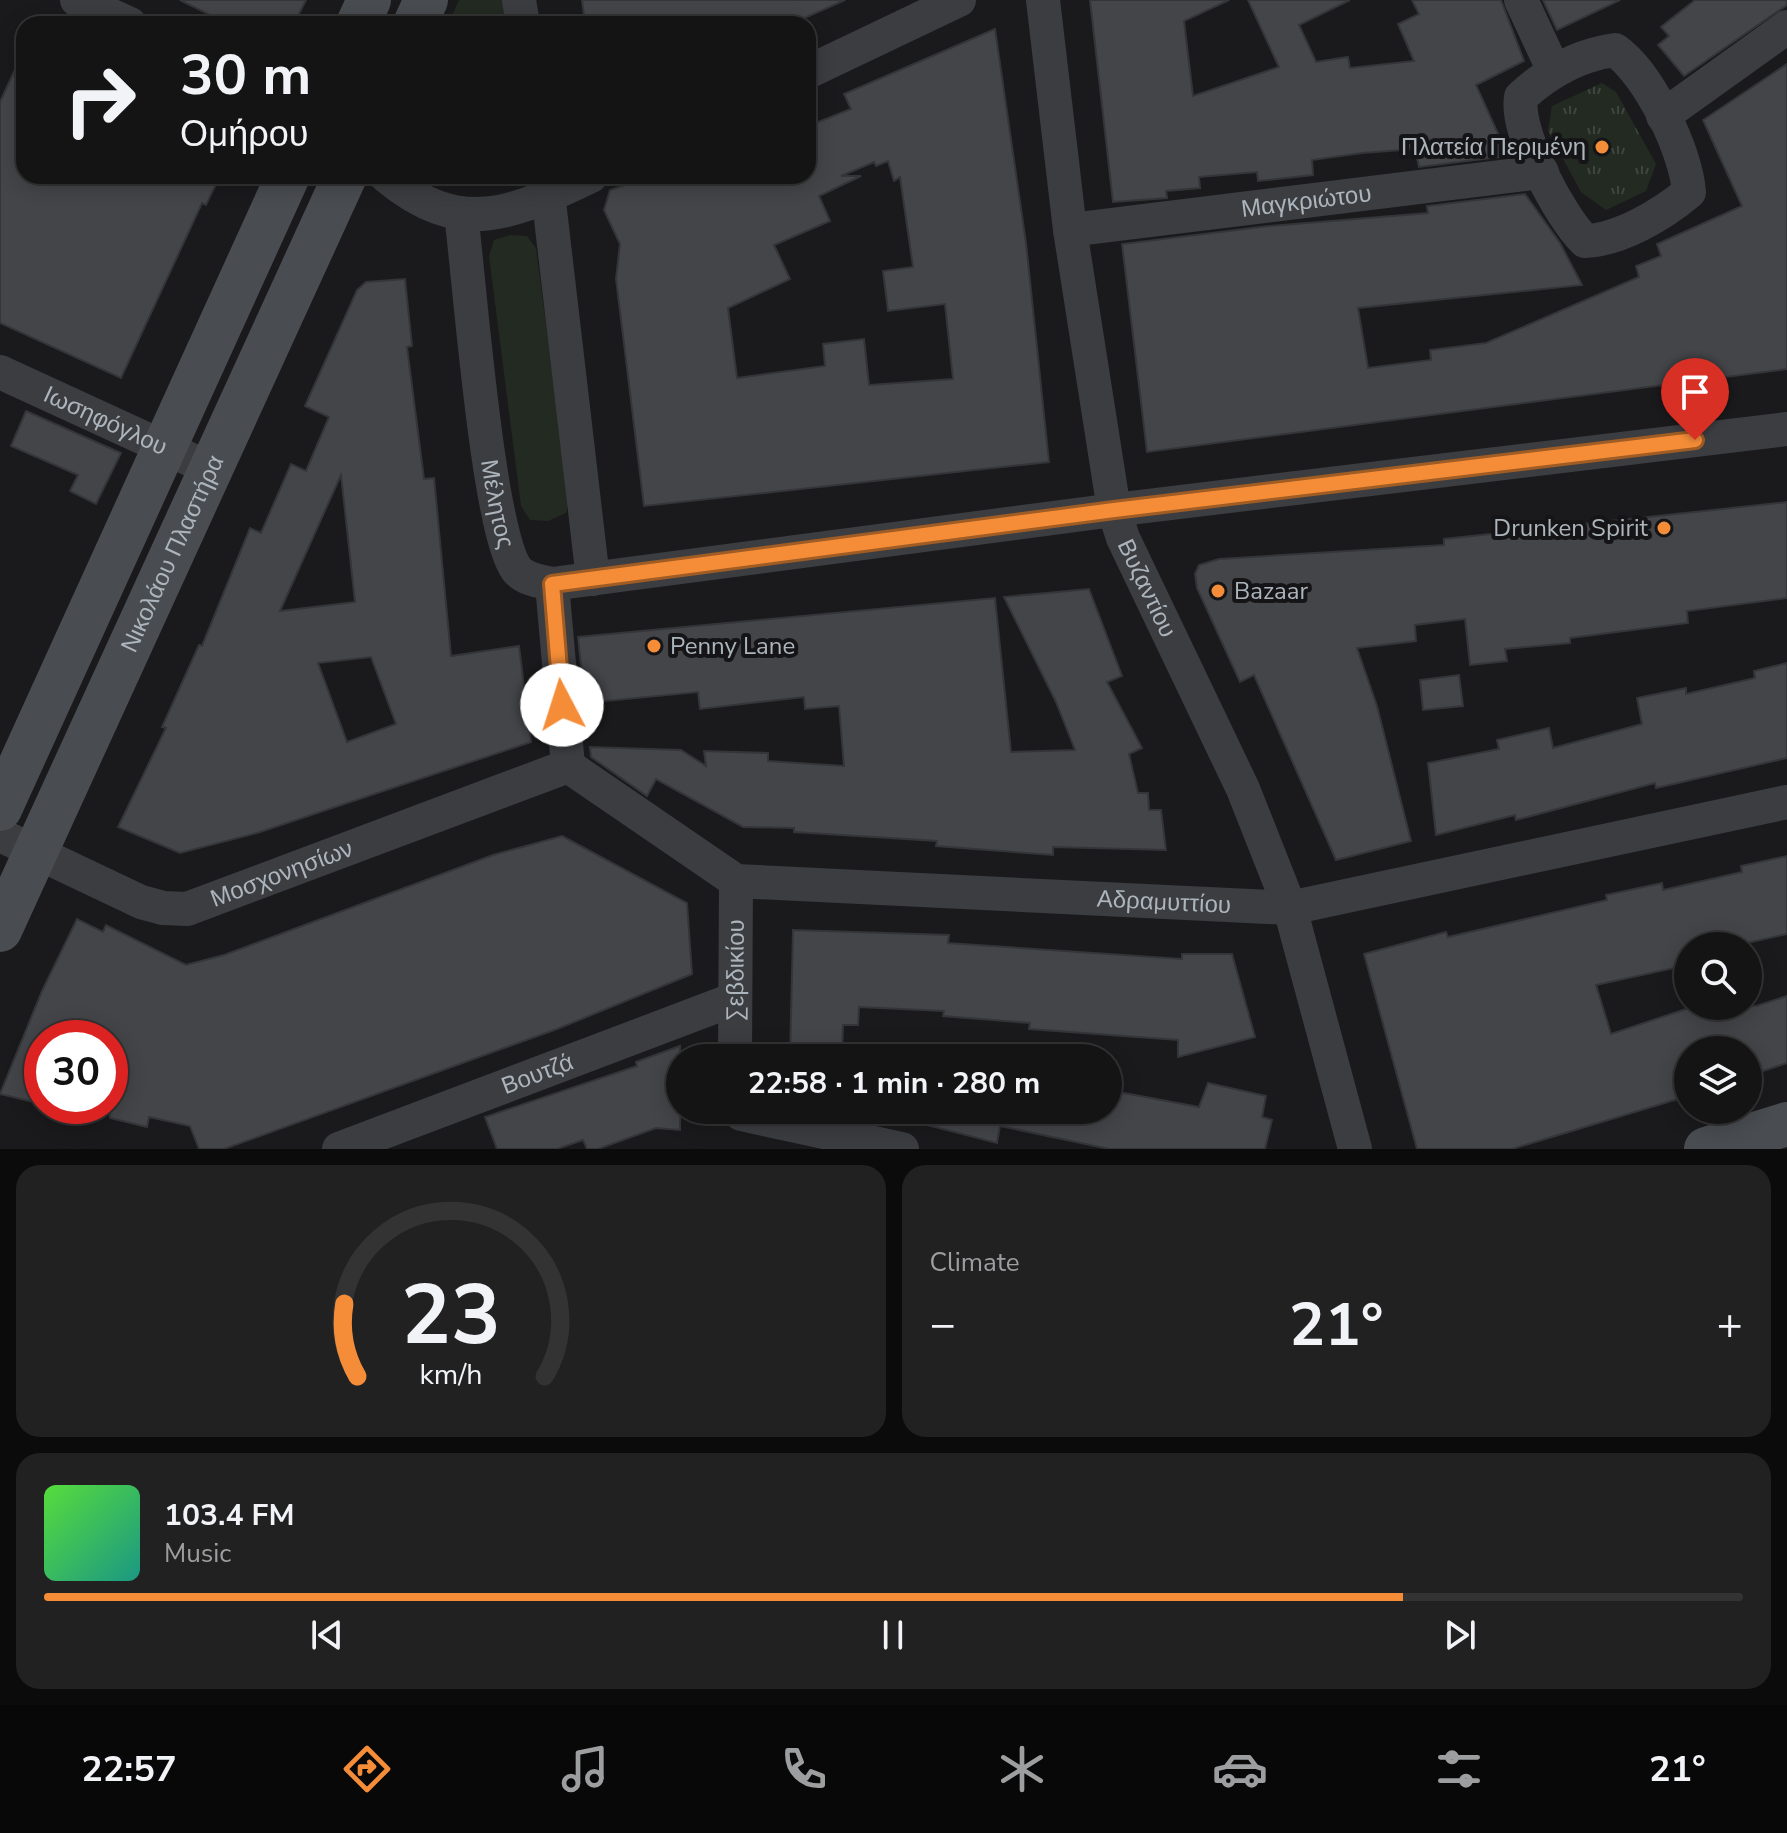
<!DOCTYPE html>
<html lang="en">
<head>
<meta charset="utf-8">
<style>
  body { margin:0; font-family:"Nunito Sans",sans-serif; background:#212122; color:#f1f3f6; height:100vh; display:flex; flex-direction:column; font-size:30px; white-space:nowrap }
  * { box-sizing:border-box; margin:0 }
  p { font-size:26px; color:#9d9ea0 }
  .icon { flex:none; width:44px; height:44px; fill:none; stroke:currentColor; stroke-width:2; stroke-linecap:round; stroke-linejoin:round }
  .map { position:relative; height:1149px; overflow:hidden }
  .drawer { display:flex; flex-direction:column; gap:16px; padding:16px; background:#0b0b0c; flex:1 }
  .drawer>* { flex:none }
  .banner { position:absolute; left:16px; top:16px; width:800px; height:168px; border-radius:24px; box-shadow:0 4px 20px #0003,0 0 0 2px #333334; background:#141415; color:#f1f3f6; overflow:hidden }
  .tools { position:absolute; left:1674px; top:932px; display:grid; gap:16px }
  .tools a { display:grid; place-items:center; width:88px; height:88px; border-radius:50%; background:#141415; box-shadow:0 4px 20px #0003,0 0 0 2px #333334; font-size:40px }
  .speed { position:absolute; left:24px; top:1020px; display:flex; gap:16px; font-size:40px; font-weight:700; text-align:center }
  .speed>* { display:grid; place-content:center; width:104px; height:104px; border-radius:50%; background:#141415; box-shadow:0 4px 20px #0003,0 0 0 2px #333334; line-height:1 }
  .speed .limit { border:12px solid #d22; background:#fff; color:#111 }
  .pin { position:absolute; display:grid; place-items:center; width:68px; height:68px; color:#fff; margin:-82px -34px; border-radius:50% 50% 50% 0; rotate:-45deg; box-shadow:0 0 8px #0007 }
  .pin .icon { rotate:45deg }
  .me { position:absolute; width:88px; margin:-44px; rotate:355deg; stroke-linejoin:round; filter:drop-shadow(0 0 6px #0008) }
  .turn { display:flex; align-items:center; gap:28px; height:168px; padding:0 32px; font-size:36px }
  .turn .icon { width:104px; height:104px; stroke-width:2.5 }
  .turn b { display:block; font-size:56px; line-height:68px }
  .big { font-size:60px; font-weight:700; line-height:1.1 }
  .drawer .card { flex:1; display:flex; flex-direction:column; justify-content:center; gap:12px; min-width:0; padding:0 28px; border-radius:24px; background:#212122 }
  .drawer .dial { align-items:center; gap:0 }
  .dial svg { height:208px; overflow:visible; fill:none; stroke:#333334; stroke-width:7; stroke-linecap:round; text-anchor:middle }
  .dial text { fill:#f1f3f6; stroke:none }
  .song { display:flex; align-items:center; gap:24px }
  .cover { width:96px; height:96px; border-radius:12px; background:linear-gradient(135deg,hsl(110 70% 55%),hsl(170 70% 35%)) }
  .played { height:8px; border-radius:4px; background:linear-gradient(90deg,#f58d38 80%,#333334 80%) }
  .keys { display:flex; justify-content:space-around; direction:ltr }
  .heat { display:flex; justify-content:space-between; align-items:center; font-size:44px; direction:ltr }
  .drawer .tiles { flex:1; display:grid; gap:16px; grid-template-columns:1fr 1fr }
  .card:last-child { grid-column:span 2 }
  .trip { position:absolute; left:666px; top:1044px; width:456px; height:80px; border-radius:40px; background:#141415; box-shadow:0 4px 20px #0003,0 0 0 2px #333334; font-weight:700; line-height:80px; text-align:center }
  .tabs { display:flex; height:128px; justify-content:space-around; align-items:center; background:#080808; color:#9d9ea0 }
  .tabs .icon { width:56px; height:56px }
  .tabs .current { color:#f58d38 }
  .tabs b { font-size:36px; color:#f1f3f6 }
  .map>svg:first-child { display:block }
  .grass { fill:url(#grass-tufts) }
  .green { fill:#222a21 }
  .building { fill:#444549; stroke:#343538; stroke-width:2; fill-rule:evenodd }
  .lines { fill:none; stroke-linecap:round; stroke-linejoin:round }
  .street { stroke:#3b3d41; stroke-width:34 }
  .secondary { stroke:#494d51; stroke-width:44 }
  .route-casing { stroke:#9f5c24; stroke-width:20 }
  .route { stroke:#f58d38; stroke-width:14 }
  .poi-dot { fill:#f58d38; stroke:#151517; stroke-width:3 }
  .labels { text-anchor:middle; stroke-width:8; stroke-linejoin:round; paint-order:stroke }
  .poi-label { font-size:24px; fill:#acb4bc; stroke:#151517; text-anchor:end }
  .street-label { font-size:24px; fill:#acb4bc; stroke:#151517 }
</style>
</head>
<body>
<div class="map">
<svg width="1787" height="1149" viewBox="0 0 1787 1149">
  <defs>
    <pattern id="grass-tufts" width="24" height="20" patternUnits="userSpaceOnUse" patternTransform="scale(2)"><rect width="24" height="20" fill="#222a21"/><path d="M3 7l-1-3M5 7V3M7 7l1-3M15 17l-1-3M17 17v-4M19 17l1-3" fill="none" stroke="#3f463f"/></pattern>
  </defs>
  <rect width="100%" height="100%" fill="#1a1a1c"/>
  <path class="grass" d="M1602,83L1616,92L1656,164L1646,191L1606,210L1581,192L1548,131L1552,106Z"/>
  <g class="green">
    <path d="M459,0H507L510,24H448Z"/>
    <path d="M510,235L527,236L536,248L569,501L566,513L548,521L530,520L521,506L489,256L494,240Z"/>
  </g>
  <g class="building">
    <path d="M180,0H306L294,24H228Z"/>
    <path d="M582,0H845L791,24H585Z"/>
    <path d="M1090,0H1229L1184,21L1193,96L1279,67L1248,0H1350L1299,25L1316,62L1348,57L1350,68L1414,61L1398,24L1419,14L1412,0H1501L1524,61L1476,85L1508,156L1419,167L1415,149L1362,153L1312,160L1313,175L1258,181L1257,172L1199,177L1200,188L1166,191L1167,198L1113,202Z"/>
    <path d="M1543,0H1620L1557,30Z"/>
    <path d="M1695,0H1787V5L1684,76L1658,45L1669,36L1661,27Z"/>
    <path d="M995,29L1026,243L1049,462L644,506L616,279L620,244L604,210L610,190L653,176H808V126L851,109L844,94ZM888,161L894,181L900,177L913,267L883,271L888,311L945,304L953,379L869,385L864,339L823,344L825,366L737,378L728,308L790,279L774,245L830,221L819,196L861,176H841L874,162L876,166Z"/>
    <path d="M24,50V176H220L206,205L202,203L121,378L0,323V102Z"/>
    <path d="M1787,64V369L1147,452L1122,244L1269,226L1428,213L1427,206L1525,194L1560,243L1582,285L1358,308L1368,368L1431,360L1430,350L1486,343L1639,277L1636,266L1661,256L1657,244L1742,206L1703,120Z"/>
    <path d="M405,279L412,346L407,347L424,479L434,478L451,656L519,646L531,742L257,833L180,853L118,827L166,728L162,727L199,645L202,646L250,528L261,533L291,464L306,471L329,417L305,406L357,290L366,282ZM341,475L355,602L280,611ZM371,657L396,724L347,742L318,663Z"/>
    <path d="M26,411L121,453L96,504L70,491L78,475L11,446Z"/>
    <path d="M1787,502V598L1687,611L1688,623L1570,638V643L1505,649L1507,661L1470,665L1465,619L1415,625L1416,641L1357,648L1377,706L1411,841L1336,860L1254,675L1240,682L1197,588L1195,574L1199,565L1219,559L1444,545V539Z"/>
    <path d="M1089,589L1122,676L1107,682L1142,748L1129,754L1138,793H1148L1149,810H1161L1166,850L1053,847V855L936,846L937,841L794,832V828L743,827L656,779L647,796L591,757L590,747L681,750L706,766L704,751L768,753V761L844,766L839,706L805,709L804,697L700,709L698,692L585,703L578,637L995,598L1011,752L1075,750L1056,702L1004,597Z"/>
    <path d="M1787,663V758L1656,788L1655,783L1516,820L1515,815L1436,835L1428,763L1499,749L1497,740L1549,728L1553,748L1642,724L1637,698L1686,688V694L1755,678L1754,671Z"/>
    <path d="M1459,675L1463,706L1423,710L1420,680Z"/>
    <path d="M562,836L687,903L692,974L557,1029L224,1149H199L190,1126L149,1117L147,1127L110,1118V1038H42V1104L0,1094L42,991L77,919L103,932L106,925L186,965L224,955L493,855Z"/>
    <path d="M1787,856V934L1734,946H1688V965L1596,985L1611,1034L1695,1006H1756L1787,996V1063L1748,1076V1050H1688V1096L1512,1149H1417L1364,954L1446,932L1448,937L1607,900L1606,895L1662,883L1663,890L1742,872L1741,866Z"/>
    <path d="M793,930L949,935L948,943L1182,959V954H1232L1255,1037L1178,1057V1040L1029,1029L1030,1023L943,1016L944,1011L859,1007L858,1025H843L842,1058H790Z"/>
    <path d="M680,1046V1130L656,1128L598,1149H587L583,1140L557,1149H497L485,1117L637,1066L636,1062Z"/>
    <path d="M1208,1083L1266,1096L1262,1117L1272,1120L1265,1149H1109L1000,1126L997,1143L904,1119L905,1110H1108V1090L1199,1107Z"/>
  </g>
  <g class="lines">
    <g class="street">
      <path d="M77,0L130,24"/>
      <path d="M519,0L523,24"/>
      <path id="s1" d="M1043,0L1070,230L1114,510L1123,538L1243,789L1290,908L1355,1149"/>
      <path d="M1521,0L1554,71"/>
      <path d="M1615,50C1649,74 1686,151 1689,192C1663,214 1620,240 1585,241C1560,217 1515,132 1521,97C1548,72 1578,55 1615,50Z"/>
      <path d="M808,72L959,0"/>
      <path d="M1663,116L1787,27"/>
      <path d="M386,176C460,238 512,214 591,176"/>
      <path d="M546,176L593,579"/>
      <path id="s2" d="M461,214C469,274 488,538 518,571C527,580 540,581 552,584L1114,510L1787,429"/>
      <path id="s3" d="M1070,230L1542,172"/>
      <path id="s4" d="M0,372L211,469"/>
      <path d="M552,584L568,766"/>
      <path id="s5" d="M568,766L736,881L1290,908L1787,802"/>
      <path id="s6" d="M0,835L141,902L163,908L187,909L568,766"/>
      <path id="s7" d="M735,1058L736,881"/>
      <path d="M739,1110L741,1114L902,1149"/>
      <path id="s8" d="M339,1149L735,999"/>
    </g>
    <g class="secondary">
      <path d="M358,24L369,0"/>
      <path d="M415,24L426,0"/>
      <path d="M0,809L288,176"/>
      <path id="s9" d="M0,930L345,176"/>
      <path d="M1706,1149L1787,1124"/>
    </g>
  </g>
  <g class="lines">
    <g class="route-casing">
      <path id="route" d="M562,705L552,584L1114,510L1695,440"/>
    </g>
    <use href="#route" class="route"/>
  </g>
  <g class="poi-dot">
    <circle cx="1602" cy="147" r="8"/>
    <circle cx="1664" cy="528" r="8"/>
    <circle cx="1218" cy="591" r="8"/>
    <circle cx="654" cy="646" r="8"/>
  </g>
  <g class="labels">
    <g class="poi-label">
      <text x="1586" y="155">Πλατεία Περιμένη</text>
      <text x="1648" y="536">Drunken Spirit</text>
      <text x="1234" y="599" text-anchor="start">Bazaar</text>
      <text x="670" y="654" text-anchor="start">Penny Lane</text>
    </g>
    <g class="street-label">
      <text dy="8" stroke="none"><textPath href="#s3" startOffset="238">Μαγκριώτου</textPath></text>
      <text dy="8" stroke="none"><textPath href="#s4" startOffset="116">Ιωσηφόγλου</textPath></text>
      <text dy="8" stroke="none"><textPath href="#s2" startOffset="292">Μέλητος</textPath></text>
      <text dy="8" stroke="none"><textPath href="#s9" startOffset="414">Νικολάου Πλαστήρα</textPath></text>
      <text dy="8" stroke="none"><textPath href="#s1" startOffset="600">Βυζαντίου</textPath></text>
      <text dy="8" stroke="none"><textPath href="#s6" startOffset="304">Μοσχονησίων</textPath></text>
      <text dy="8" stroke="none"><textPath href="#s5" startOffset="632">Αδραμυττίου</textPath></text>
      <text dy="8" stroke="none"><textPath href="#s7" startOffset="88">Σεβδικίου</textPath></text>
      <text dy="8" stroke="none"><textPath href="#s8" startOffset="212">Βουτζά</textPath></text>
    </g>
  </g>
</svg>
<div class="tools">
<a><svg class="icon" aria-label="search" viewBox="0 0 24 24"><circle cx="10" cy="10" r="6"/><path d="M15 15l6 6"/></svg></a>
<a><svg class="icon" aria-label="layers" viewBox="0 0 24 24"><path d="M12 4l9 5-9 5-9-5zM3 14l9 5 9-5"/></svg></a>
</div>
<div class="speed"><div class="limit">30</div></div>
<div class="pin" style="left:1695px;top:440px;background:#d93025"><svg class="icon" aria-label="arrive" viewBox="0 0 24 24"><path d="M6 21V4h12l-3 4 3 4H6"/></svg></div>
<svg class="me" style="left:562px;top:705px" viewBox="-20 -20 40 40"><circle r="19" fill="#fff"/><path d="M0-13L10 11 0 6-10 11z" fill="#f58d38"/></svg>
<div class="trip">22:58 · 1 min · 280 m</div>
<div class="banner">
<div class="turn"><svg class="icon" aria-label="right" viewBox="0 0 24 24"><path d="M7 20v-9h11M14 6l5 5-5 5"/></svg><div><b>30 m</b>Ομήρου</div></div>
</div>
</div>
<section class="drawer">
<div class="tiles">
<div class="card dial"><svg viewBox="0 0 100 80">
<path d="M14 69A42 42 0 1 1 86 69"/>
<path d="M14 69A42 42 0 0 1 9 41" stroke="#f58d38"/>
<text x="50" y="56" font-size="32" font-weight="700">23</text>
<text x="50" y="72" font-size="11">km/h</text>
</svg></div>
<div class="card"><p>Climate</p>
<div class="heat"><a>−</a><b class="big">21°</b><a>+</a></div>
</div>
<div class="card">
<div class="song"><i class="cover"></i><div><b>103.4 FM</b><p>Music</p></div></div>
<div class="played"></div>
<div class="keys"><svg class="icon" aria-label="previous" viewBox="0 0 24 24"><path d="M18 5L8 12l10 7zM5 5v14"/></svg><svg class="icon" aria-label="pause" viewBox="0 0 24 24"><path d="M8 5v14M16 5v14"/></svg><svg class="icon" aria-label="next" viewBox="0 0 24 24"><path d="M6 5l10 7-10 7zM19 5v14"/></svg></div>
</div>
</div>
</section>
<nav class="tabs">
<b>22:57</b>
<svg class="icon current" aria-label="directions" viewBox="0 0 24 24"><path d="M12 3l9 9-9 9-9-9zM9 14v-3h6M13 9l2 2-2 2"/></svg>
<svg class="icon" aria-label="music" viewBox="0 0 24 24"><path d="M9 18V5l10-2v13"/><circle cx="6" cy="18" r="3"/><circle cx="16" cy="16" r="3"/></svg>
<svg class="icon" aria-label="phone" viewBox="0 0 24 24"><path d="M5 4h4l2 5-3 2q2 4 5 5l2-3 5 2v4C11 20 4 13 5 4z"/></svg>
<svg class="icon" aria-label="climate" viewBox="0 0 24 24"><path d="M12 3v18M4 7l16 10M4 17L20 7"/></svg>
<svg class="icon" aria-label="car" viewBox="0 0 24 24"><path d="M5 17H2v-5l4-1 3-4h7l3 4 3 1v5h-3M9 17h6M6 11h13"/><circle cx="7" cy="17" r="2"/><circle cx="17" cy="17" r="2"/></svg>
<svg class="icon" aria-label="filters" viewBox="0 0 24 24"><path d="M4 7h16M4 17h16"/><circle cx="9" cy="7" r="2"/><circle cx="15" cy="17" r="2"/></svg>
<b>21°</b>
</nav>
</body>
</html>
